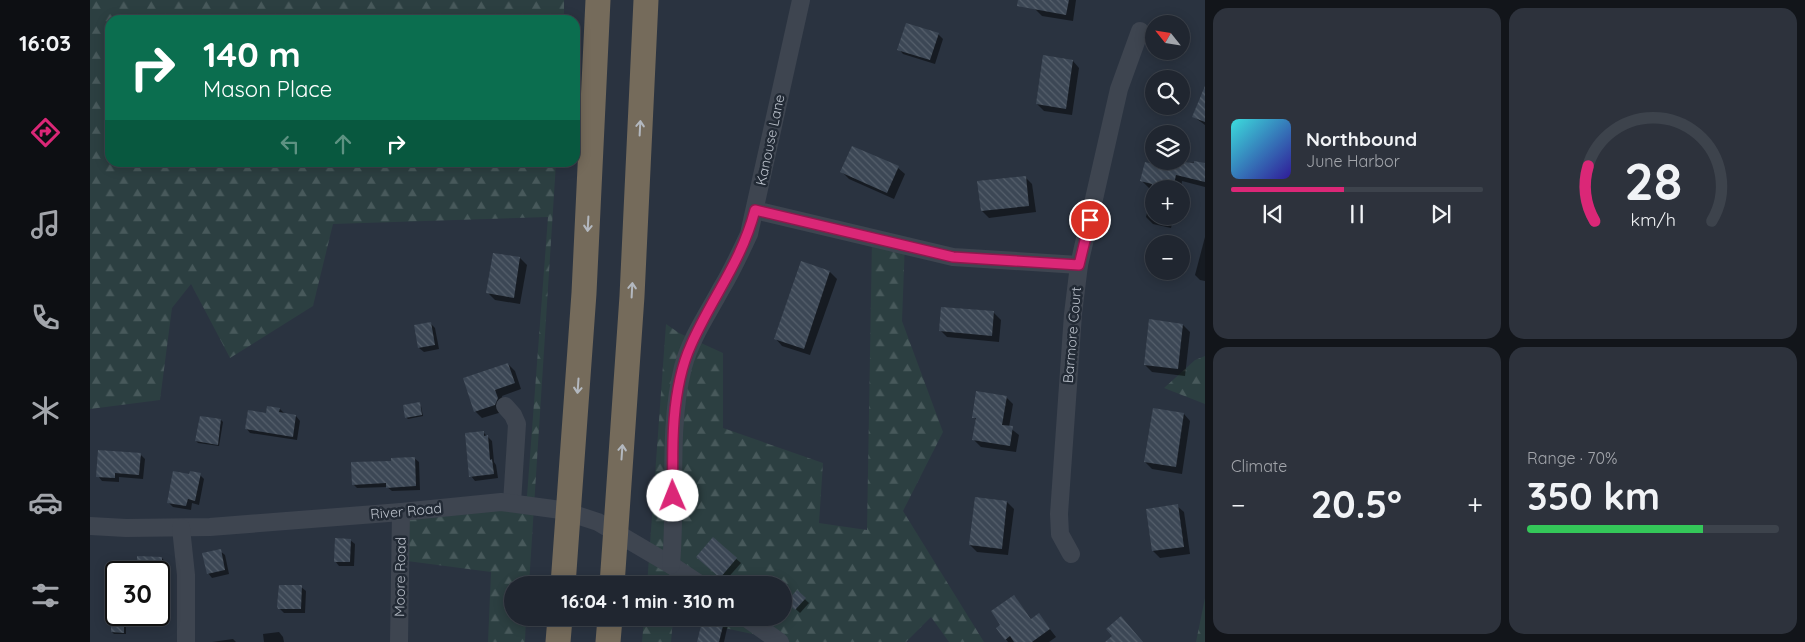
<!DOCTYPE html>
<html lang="en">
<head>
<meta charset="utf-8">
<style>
  body { margin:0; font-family:Quicksand,sans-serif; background:#2d323c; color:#f1f3f6; height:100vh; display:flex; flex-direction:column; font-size:19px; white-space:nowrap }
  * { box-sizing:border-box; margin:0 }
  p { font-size:16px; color:#a2a5ab }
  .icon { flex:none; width:28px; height:28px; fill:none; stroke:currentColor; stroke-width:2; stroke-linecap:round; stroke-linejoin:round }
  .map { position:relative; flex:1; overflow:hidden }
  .sheet { display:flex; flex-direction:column; gap:8px; padding:8px; background:#12151a; width:600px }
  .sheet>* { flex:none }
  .guide { position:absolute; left:15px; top:15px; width:475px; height:152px; border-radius:15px; box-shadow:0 2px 12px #0003,0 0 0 1px #3d434c; background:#0b6e4f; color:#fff; overflow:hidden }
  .needle { width:32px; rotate:300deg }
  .controls { position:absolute; left:1055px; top:15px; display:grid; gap:10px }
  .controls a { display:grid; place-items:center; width:45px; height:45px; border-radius:50%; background:#202630; box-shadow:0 2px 12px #0003,0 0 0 1px #3d434c; font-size:25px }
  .speed { position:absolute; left:15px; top:561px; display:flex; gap:10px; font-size:25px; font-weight:700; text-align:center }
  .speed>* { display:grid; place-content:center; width:65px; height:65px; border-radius:50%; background:#202630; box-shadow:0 2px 12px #0003,0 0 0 1px #3d434c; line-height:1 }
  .speed .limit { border:2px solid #111; border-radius:8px; background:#fff; color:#111 }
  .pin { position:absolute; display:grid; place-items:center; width:42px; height:42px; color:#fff; margin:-21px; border:2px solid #fff; border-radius:50%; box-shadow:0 1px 5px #0007 }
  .me { position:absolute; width:55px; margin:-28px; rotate:359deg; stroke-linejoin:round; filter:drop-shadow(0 0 4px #0008) }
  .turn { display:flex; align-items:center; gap:18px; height:105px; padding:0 15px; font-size:22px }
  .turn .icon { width:65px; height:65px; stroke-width:2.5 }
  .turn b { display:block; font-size:35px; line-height:42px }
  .lanes { display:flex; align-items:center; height:48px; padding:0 15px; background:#0003; justify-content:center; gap:25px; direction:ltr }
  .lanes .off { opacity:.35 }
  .big { font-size:38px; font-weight:800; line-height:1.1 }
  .sheet .tile { flex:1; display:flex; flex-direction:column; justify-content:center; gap:8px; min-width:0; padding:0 18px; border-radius:15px; background:#2d323c }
  .sheet .dial { align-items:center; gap:0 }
  .dial svg { height:130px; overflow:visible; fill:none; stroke:#3d434c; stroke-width:7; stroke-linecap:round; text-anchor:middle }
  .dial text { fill:#f1f3f6; stroke:none }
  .song { display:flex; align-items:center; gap:15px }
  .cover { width:60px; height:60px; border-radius:8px; background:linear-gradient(135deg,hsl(180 70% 55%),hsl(250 70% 35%)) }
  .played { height:5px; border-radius:2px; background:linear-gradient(90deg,#db2777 45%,#3d434c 45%) }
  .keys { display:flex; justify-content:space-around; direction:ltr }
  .heat { display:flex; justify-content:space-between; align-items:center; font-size:28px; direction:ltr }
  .charge { height:8px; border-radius:4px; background:linear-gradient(90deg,#34c759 70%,#3d434c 0) }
  .sheet .tiles { flex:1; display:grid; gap:8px; grid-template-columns:repeat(2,1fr) }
  .trip { position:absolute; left:414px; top:576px; width:288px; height:50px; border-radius:25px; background:#202630; box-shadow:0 2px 12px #0003,0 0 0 1px #3d434c; font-weight:800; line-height:50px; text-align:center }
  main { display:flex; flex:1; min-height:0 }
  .dock { display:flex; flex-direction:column; width:90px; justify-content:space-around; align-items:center; background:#0d0f13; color:#a2a5ab }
  .dock .icon { width:35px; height:35px }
  .dock .current { color:#db2777 }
  .dock b { font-size:22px; color:#f1f3f6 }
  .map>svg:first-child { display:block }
  .forest { fill:url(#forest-firs) }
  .shadow { fill:#0007 }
  .building { fill:url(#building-back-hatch) }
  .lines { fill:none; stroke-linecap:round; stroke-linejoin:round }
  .minor { stroke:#3e4550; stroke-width:18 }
  .highway { stroke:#756b5b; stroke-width:25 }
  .oneway { stroke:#b3b8bf }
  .route-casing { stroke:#8e194d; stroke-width:12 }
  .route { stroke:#db2777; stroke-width:9 }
  .labels { text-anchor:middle; stroke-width:5; stroke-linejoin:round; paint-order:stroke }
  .street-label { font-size:14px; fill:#bac0ca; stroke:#222a35 }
</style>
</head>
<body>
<main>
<nav class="dock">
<b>16:03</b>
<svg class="icon current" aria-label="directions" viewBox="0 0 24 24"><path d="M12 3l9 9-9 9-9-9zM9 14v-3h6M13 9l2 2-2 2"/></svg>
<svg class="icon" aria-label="music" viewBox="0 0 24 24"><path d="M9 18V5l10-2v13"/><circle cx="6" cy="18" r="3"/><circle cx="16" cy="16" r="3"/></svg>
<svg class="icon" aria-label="phone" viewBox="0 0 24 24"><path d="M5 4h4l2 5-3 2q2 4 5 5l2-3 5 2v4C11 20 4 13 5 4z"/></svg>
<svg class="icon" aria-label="climate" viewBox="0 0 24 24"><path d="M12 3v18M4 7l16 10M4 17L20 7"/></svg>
<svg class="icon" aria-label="car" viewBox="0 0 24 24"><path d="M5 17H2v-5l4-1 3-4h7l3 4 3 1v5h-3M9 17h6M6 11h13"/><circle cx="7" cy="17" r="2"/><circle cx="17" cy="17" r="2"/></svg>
<svg class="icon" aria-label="filters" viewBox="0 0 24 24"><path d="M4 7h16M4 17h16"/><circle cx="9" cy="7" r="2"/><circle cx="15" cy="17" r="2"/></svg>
</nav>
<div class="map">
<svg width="1115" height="642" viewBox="0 0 1115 642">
  <defs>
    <pattern id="forest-firs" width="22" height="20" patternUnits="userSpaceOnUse" patternTransform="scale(1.25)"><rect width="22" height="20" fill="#2c3f41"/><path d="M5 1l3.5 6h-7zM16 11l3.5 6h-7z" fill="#48595b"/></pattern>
    <pattern id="building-back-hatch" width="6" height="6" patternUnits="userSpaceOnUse" patternTransform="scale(1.25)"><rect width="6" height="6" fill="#3c4755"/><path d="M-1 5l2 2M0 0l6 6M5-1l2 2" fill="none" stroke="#56606c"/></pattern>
  </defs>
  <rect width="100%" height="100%" fill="#2a3340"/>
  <g class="forest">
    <path d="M0,0H474V20H20V162L466,163L439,585H422V618H436L435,642H398L401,572L317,561L315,505L437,496L458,217L243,224L223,306L140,358L101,284L82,308L70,400L0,409Z"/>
    <path d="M782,238L815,242L812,321L853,432L813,511L894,642H859L841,617L816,642H700L588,618H692V585H557L576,324L589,333L633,353V428L733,463L729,523L777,530Z"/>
    <path d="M1115,356V404L1074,388L1105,360Z"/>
    <path d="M1115,598V642H1106Z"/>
    <path d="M554,618H583L581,642H552Z"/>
  </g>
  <g class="shadow">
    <path d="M947,0H986L983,21L952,16L945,9Z"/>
    <path d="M848,34L853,39L845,64L813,54L809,49Z"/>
    <path d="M983,61L989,68L982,115L954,111L947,104Z"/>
    <path d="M1115,89V125L1103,116Z"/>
    <path d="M1088,161L1115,164V187L1092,181L1091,189H1064V216H1084L1081,228L1063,224L1056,217L1063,189L1059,188L1052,181L1086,171Z"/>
    <path d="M808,168L815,174L804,199L759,179L752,172Z"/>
    <path d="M935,177L942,184L946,212L899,218L892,211Z"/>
    <path d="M1115,237V281L1110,280L1105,275Z"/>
    <path d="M430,258L437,265L430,304L405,300L398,293Z"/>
    <path d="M712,263L740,272L747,279L720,355L692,346L686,339Z"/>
    <path d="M852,308L904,313L911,320L909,342L857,337L850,330Z"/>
    <path d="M340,323L345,328L349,349L334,352L329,348Z"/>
    <path d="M1093,325L1100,332L1095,376L1062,372L1055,365Z"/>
    <path d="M418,364L425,371L431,389L412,396L414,406L412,412L392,418L385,411Z"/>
    <path d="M916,397L923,404L919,427L929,435L926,452L891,447L884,440L887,420L884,417Z"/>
    <path d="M329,404L331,406L333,416L318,419L316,417Z"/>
    <path d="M190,409L195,414L206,416L210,421L207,440L160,433L156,428L177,414Z"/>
    <path d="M1094,414L1100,421L1092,474L1062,469L1055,462Z"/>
    <path d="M131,420L133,422L129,446L108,443L106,441Z"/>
    <path d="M393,432L402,441L404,462L406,465L408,478L385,481L381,476Z"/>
    <path d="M50,454L55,459L53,479L29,477V482L12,481L8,476Z"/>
    <path d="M324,458L329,462L330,490L302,491L297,487L267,488L263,484L302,462Z"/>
    <path d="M100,475H110L114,479L109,505L102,503L101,510L83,507L78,502Z"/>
    <path d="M917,502L924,509L918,555L887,552L880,545Z"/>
    <path d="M1087,506L1094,512L1100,554L1070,558L1063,551Z"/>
    <path d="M623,539L651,563L635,581L612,561Z"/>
    <path d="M260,540L265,544L264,566H249L245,561Z"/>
    <path d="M130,551L135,555L139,574L122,578L118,573Z"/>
    <path d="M49,558H72L76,563V580H69V572H48Z"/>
    <path d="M211,587L216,591L215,613H194L189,608Z"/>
    <path d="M707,592L719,603L710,613L698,602Z"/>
    <path d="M924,596L942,620L949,615L966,637L959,642H918L908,628L912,625Z"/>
    <path d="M614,618L634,620L638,624L634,642H608Z"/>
    <path d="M34,619L36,620V634H24L22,632Z"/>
    <path d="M189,632L193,637L194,642H174L173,634Z"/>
    <path d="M143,639L146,642H122Z"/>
  </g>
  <g class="building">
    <path d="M928,0H979L976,15L927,6Z"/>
    <path d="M816,23L849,33L840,60L807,50Z"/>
    <path d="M953,55L983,60L976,109L946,104Z"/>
    <path d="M1115,86V122L1102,117Z"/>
    <path d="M762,146L809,166L797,193L750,172Z"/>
    <path d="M1087,161L1104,163V161L1115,163V182L1086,175L1083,189H1061L1062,184L1050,181L1055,162L1085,169Z"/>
    <path d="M936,176L939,206L891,211L887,181Z"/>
    <path d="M403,253L430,257L424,298L396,293Z"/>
    <path d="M711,261L740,271L714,349L684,339Z"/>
    <path d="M851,307L904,311L902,336L849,331Z"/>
    <path d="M1059,319L1093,324L1088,369L1054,365Z"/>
    <path d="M341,322L345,345L328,348L324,325Z"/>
    <path d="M418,363L425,383L405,390L408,398L405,405L384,412L373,378Z"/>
    <path d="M886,391L917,396L912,425L923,426L920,446L882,440L886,418H882Z"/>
    <path d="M330,402L332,415L315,418L313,405Z"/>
    <path d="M177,406L190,408L189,412L206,415L203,437L155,429L158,410L176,413Z"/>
    <path d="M1063,408L1094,413L1086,467L1054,462Z"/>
    <path d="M110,416L131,419L128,445L105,441Z"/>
    <path d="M394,431V436L398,435L400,460L402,459L404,474L379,477L375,433Z"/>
    <path d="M8,450L51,453L49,475L25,473V478L6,477Z"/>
    <path d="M325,457L326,486L296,488V483L262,485L261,462L301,461V458Z"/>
    <path d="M83,471L99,474L100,471L111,473L105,501L98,499L96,506L77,503Z"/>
    <path d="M885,497L917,501L912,549L879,545Z"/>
    <path d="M1088,504L1094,547L1062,551L1056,509Z"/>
    <path d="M623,537L647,558L630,578L606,557Z"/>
    <path d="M245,538L261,539L260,562H244Z"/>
    <path d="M131,549L135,570L117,574L112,553Z"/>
    <path d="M47,556L72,557V572H47Z"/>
    <path d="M189,585H212L211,609H188L187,606Z"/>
    <path d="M707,590L716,598L705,610L696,602Z"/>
    <path d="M924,595L941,619L949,613L960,629L942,642H924L920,636L915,640L906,628L910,625L901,611Z"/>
    <path d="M1031,616L1035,621L1053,642H1015L1022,636L1016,629Z"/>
    <path d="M21,617H34V633L21,632Z"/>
    <path d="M613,618H635L629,642H607Z"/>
  </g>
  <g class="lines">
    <g class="minor">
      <path d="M665,210L863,257L989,265"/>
      <path d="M415,406L423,415L427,424L422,503"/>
      <path d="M0,526L36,528L120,527L311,512L411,502L471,510L508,522L581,565L611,585"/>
      <path d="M91,528L96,575V642"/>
      <path d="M981,554L970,534L969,514L983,314L989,265L1029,89L1050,31"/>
      <path d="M581,565C587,499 577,432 593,367C601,338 617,315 631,289C642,271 650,253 659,234L711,0"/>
      <path d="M656,618L690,642"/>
      <path d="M309,642L311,512"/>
    </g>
    <g class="highway">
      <path d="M473,585L494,293L508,0"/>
      <path d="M522,585L542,296L556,0"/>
      <path d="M468,642L470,618"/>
      <path d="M518,642L520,618"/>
    </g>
  </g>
  <defs><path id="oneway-shaft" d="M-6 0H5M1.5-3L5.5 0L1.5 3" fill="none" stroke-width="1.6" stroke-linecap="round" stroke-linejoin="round" transform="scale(1.25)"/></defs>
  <g class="oneway">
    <use href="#oneway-shaft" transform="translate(550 128) rotate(-87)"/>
    <use href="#oneway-shaft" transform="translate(498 224) rotate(93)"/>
    <use href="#oneway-shaft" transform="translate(542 290) rotate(-87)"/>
    <use href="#oneway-shaft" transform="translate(488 386) rotate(94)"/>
    <use href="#oneway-shaft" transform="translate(532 452) rotate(-86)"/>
  </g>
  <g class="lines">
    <g class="route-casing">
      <path id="route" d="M583,496C582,448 581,389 601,345C622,297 651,263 665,210L863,257L989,265L1000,220"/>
    </g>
    <use href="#route" class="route"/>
  </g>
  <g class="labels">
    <g class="street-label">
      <text transform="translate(680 140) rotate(-78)" y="5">Kanouse Lane</text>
      <text transform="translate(982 335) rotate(-85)" y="5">Barmore Court</text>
      <text transform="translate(316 511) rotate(-5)" y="5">River Road</text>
      <text transform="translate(310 577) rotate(-89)" y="5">Moore Road</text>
    </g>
  </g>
</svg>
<div class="controls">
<a><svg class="needle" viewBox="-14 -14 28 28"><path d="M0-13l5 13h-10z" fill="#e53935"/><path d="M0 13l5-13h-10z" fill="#a2a5ab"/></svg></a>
<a><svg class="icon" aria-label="search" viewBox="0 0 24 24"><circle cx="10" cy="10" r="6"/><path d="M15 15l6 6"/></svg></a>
<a><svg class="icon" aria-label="layers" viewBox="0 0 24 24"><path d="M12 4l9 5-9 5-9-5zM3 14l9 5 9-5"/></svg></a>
<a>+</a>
<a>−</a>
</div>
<div class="speed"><div class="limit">30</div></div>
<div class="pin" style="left:1000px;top:220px;background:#d93025"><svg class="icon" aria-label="arrive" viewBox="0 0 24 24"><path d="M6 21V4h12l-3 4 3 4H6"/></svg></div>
<svg class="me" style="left:583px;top:496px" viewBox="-20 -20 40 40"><circle r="19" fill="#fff"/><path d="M0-13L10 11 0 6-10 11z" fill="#db2777"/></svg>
<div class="trip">16:04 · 1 min · 310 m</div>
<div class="guide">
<div class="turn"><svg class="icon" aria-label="right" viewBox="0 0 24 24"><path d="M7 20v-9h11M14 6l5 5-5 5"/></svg><div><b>140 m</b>Mason Place</div></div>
<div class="lanes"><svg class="icon off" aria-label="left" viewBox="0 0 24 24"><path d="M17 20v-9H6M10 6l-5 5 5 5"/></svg><svg class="icon off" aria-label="ahead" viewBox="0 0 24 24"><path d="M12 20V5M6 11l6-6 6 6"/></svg><svg class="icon" aria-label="right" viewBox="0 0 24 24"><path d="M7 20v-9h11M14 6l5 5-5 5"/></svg></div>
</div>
</div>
<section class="sheet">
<div class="tiles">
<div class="tile">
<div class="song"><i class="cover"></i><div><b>Northbound</b><p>June Harbor</p></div></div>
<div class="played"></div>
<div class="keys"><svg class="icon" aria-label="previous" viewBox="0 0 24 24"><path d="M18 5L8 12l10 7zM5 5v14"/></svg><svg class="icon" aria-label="pause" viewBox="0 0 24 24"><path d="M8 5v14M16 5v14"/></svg><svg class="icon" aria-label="next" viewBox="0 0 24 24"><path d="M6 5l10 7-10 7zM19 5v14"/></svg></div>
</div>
<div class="tile dial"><svg viewBox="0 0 100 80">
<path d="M14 69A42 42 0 1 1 86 69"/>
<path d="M14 69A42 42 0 0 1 10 35" stroke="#db2777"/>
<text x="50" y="56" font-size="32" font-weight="700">28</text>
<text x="50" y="72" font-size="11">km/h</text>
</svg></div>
<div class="tile"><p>Climate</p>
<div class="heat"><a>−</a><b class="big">20.5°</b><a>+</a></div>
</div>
<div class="tile"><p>Range · 70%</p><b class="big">350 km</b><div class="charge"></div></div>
</div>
</section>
</main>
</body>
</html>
